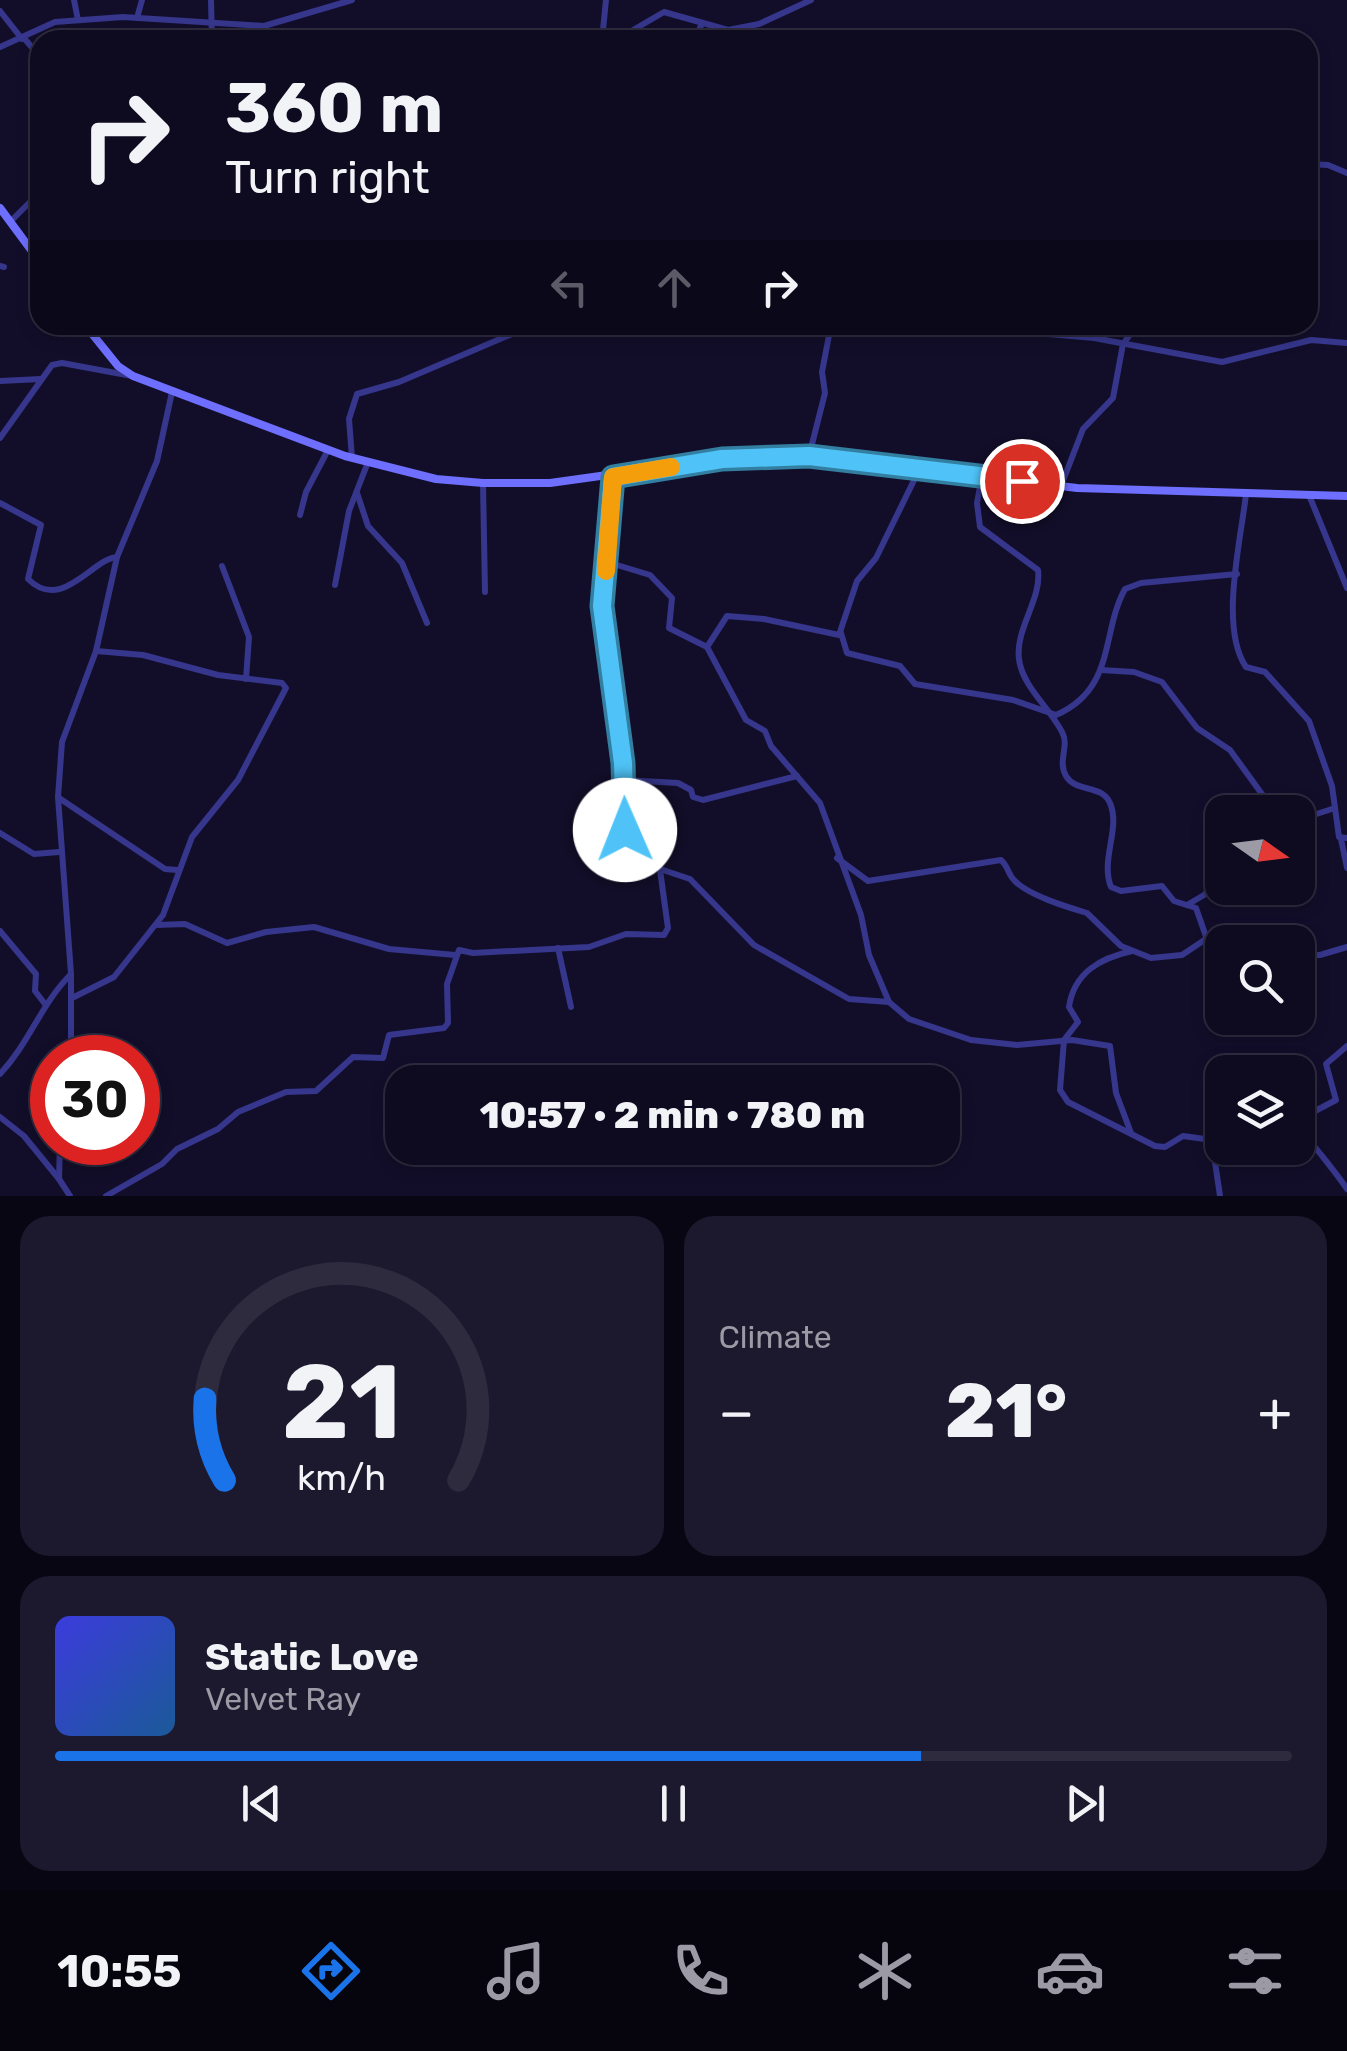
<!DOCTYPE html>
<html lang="en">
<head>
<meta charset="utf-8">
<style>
  body { margin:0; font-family:Rubik,sans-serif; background:#1c182d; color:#f1f3f6; height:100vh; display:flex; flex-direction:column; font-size:38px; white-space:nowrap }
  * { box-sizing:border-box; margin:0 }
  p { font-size:32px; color:#9b9aa5 }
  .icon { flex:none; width:55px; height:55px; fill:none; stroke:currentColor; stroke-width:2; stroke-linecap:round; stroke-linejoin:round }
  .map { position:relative; height:1196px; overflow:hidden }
  .details { display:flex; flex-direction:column; gap:20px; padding:20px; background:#080612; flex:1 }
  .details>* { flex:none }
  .hud { position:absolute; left:30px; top:30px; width:1288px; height:305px; border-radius:30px; box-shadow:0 5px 15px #0003,0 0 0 2px #2e2b3e; background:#0e0a20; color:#f1f3f6; overflow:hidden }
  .needle { width:65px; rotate:104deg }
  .fabs { position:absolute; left:1205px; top:795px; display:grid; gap:20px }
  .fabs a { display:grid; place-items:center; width:110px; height:110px; border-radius:20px; background:#0e0a20; box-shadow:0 5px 15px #0003,0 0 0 2px #2e2b3e; font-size:50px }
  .speed { position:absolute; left:30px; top:1035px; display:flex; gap:20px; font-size:50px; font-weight:700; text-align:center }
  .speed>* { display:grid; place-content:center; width:130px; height:130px; border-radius:50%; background:#0e0a20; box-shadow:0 5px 15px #0003,0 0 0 2px #2e2b3e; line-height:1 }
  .speed .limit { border:15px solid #d22; background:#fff; color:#111 }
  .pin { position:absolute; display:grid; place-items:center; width:85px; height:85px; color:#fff; margin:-42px; border:5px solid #fff; border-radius:50%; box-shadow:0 2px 10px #0007 }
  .me { position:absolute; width:110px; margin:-55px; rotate:359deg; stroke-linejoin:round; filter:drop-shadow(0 0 8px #0008) }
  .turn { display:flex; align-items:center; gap:35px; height:210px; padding:0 30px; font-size:45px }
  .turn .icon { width:130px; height:130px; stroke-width:2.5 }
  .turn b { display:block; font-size:70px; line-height:85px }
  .lanes { display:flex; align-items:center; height:95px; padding:0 30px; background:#0003; justify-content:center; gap:50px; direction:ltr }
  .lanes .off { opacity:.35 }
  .big { font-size:75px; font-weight:800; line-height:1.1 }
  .details .tile { flex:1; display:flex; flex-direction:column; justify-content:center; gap:15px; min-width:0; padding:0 35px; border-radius:30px; background:#1c182d }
  .details .dial { align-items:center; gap:0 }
  .dial svg { height:260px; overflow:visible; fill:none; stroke:#2e2b3e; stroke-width:7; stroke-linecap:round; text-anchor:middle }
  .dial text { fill:#f1f3f6; stroke:none }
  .song { display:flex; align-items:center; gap:30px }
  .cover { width:120px; height:120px; border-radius:15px; background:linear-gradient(135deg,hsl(240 70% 55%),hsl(210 70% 35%)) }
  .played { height:10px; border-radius:5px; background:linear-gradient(90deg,#1a73e8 70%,#2e2b3e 70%) }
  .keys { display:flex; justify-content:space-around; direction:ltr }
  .heat { display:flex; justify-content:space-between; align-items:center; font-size:55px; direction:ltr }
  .details .tiles { flex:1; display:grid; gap:20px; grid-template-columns:1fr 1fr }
  .tile:last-child { grid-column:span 2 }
  .trip { position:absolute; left:385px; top:1065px; width:575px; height:100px; border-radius:30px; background:#0e0a20; box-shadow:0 5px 15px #0003,0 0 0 2px #2e2b3e; font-weight:800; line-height:100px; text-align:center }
  .tabs { display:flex; height:160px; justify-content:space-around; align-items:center; background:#06040d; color:#9b9aa5 }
  .tabs .icon { width:70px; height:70px }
  .tabs .selected { color:#1a73e8 }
  .tabs b { font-size:45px; color:#f1f3f6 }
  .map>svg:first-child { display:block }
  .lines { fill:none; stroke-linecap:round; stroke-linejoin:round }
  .minor { stroke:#36368c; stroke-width:6 }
  .secondary { stroke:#6e6fff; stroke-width:8 }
  .route-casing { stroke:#337fa1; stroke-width:25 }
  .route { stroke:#4fc3f7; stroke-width:18 }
  .slow { stroke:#f59e0b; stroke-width:18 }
</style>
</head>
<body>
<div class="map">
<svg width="1347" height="1196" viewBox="0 0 1347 1196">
  <rect width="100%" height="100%" fill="#120e2a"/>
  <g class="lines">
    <g class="minor">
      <path d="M74,0L78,20"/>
      <path d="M211,0L212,40"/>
      <path d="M0,11L22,39"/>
      <path d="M137,18L142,0"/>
      <path d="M24,38L40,57"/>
      <path d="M602,40L606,0"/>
      <path d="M616,40L664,12L728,30L759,24L811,0"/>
      <path d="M695,40L702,23"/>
      <path d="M0,47L55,22L123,17L264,26L352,0"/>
      <path d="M1308,164L1328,165L1347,173"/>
      <path d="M10,222L40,192"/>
      <path d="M0,266L4,267"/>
      <path d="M942,325L1094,338L1222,362L1311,340L1347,343"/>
      <path d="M0,381L41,379"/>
      <path d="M0,438L52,365L62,363L132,376"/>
      <path d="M809,456L825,393L822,372L831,325"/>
      <path d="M352,458L349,419L357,394L399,382L533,325"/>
      <path d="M982,476L977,503L980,527L1038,570C1042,599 1015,629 1019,659C1022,686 1050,708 1062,732C1070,746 1057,760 1066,776C1076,793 1102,784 1110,803C1121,829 1100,859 1111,887L1121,891L1162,886L1174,901L1196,908L1209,945L1222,948"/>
      <path d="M613,477L603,606L623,763L627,850L660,869L690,879L754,945L849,999L889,1002L909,1019L971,1040L1017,1045L1072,1040L1110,1046L1116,1093L1131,1133"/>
      <path d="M483,483L485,592"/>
      <path d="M1061,486L1083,429L1113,398L1123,344L1137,325"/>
      <path d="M357,493L368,526L402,563L427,623"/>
      <path d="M1246,494C1241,540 1219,627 1246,667L1265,672L1309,721L1332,786L1339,837L1347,838"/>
      <path d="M1309,495L1347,588"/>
      <path d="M0,503L41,525L28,579C62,613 93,558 117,557"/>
      <path d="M300,515L306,492L328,450"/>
      <path d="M607,562L650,575L672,598L669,628L707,647L746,720L765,731L771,746L820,803L861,915L869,955L889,1002"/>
      <path d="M222,566L249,637L246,679"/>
      <path d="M335,585L349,511L368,462"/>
      <path d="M841,633L847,653L900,666L915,684L1013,700L1056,715C1116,689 1101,632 1125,589L1141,583L1237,574"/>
      <path d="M707,647L727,616L764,619L839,635L857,581L876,558L920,468"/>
      <path d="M1101,670L1134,672L1162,682L1197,728L1230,750L1275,812"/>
      <path d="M624,780L678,783L691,790L693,797L703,800L797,776"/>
      <path d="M59,798L165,869L177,870"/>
      <path d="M1298,820L1335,808"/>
      <path d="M0,833L34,854L59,852"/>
      <path d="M1341,839L1347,868"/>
      <path d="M837,858L868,881L1001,860C1008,866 1008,874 1014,880C1027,895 1067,907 1087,913L1121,946L1151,958L1182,955L1206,939"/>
      <path d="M1187,905L1204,895L1222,876"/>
      <path d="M156,925L185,924L227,943L266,932L314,927L389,949L455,955"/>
      <path d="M0,931L36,974L35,991L45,1004"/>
      <path d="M558,948L571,1007"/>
      <path d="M1132,951C1101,958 1074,972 1069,1007L1078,1022L1064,1040L1060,1090L1068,1102L1155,1146L1165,1147L1183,1136L1205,1139L1214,1155L1220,1196"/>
      <path d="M1298,955H1320L1347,947"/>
      <path d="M72,998L114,977L163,915L192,837L238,780L286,688L282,683L218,675L143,655L96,651"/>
      <path d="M71,1058V974L58,797L62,742L96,651L117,557L157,461L172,392"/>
      <path d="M0,1074C30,1042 41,1004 71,974"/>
      <path d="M0,1117L24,1136L59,1179"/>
      <path d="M1300,1119L1303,1135C1310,1139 1341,1180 1347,1189"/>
      <path d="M1298,1120L1336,1100L1326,1064L1347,1046"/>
      <path d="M60,1142L59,1179L70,1196"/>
      <path d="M1267,1148V1155"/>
      <path d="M106,1196L162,1164L177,1149L218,1129L238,1112L286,1092L316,1091L353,1057L383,1058L389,1035L444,1028L448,1023L447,984L459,950L473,953L589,947L626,934L664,935L668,928L660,870"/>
    </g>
    <g class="secondary">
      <path d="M0,208L40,262"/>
      <path d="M85,325L118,366L133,376L345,456L436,479L483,483H550L722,459L809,456L1077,488L1347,496"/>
    </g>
  </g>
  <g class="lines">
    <g class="route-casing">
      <path id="route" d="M625,830L623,763L602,606L613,477L722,459L809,456L1022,481"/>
    </g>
    <use href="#route" class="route"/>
    <path class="slow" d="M606,571L613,477L671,467"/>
  </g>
</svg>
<div class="fabs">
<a><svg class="needle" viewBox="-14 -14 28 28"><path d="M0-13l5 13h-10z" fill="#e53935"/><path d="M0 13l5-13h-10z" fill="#9b9aa5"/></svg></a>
<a><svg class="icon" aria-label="search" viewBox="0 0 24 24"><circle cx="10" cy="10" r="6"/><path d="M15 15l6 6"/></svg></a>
<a><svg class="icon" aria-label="layers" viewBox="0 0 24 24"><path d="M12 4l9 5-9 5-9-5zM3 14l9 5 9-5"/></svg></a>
</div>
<div class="speed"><div class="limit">30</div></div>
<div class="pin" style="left:1022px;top:481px;background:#d93025"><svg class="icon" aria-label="arrive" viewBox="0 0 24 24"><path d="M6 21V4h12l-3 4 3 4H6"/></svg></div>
<svg class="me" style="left:625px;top:830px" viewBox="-20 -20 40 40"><circle r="19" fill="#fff"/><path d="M0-13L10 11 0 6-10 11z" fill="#4fc3f7"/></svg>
<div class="trip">10:57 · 2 min · 780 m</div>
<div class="hud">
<div class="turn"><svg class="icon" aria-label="right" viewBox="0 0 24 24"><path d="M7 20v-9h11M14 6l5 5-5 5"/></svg><div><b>360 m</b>Turn right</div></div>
<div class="lanes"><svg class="icon off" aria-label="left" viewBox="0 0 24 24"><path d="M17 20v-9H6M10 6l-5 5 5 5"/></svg><svg class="icon off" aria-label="ahead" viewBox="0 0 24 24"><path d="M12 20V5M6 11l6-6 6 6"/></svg><svg class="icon" aria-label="right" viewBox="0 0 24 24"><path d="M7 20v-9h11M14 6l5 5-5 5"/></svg></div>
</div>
</div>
<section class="details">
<div class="tiles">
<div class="tile dial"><svg viewBox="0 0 100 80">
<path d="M14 69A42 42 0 1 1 86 69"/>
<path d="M14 69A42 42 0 0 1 8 44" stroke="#1a73e8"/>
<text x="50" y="56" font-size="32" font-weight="700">21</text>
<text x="50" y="72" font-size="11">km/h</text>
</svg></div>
<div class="tile"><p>Climate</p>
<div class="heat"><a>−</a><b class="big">21°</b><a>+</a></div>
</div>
<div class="tile">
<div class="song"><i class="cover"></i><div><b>Static Love</b><p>Velvet Ray</p></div></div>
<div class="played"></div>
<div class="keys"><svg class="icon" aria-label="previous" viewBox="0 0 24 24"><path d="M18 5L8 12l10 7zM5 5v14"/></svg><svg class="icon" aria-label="pause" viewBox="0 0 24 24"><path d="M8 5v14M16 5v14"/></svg><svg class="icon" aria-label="next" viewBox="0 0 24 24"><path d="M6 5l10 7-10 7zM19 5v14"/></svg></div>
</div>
</div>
</section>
<nav class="tabs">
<b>10:55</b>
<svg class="icon selected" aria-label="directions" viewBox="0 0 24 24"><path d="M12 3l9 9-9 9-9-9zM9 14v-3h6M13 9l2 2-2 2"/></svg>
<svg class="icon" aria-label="music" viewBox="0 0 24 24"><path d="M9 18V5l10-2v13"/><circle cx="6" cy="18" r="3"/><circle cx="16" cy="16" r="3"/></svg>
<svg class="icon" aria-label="phone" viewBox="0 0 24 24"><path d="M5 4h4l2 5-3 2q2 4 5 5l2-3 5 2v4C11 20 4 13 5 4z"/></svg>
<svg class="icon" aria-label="climate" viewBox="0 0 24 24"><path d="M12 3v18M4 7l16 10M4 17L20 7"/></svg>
<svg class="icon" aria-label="car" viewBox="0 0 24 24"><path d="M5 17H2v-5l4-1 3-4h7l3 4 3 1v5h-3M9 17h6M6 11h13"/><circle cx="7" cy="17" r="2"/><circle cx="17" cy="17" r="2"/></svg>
<svg class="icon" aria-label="filters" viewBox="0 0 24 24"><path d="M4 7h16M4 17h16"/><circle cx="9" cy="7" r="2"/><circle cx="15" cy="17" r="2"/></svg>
</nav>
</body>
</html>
